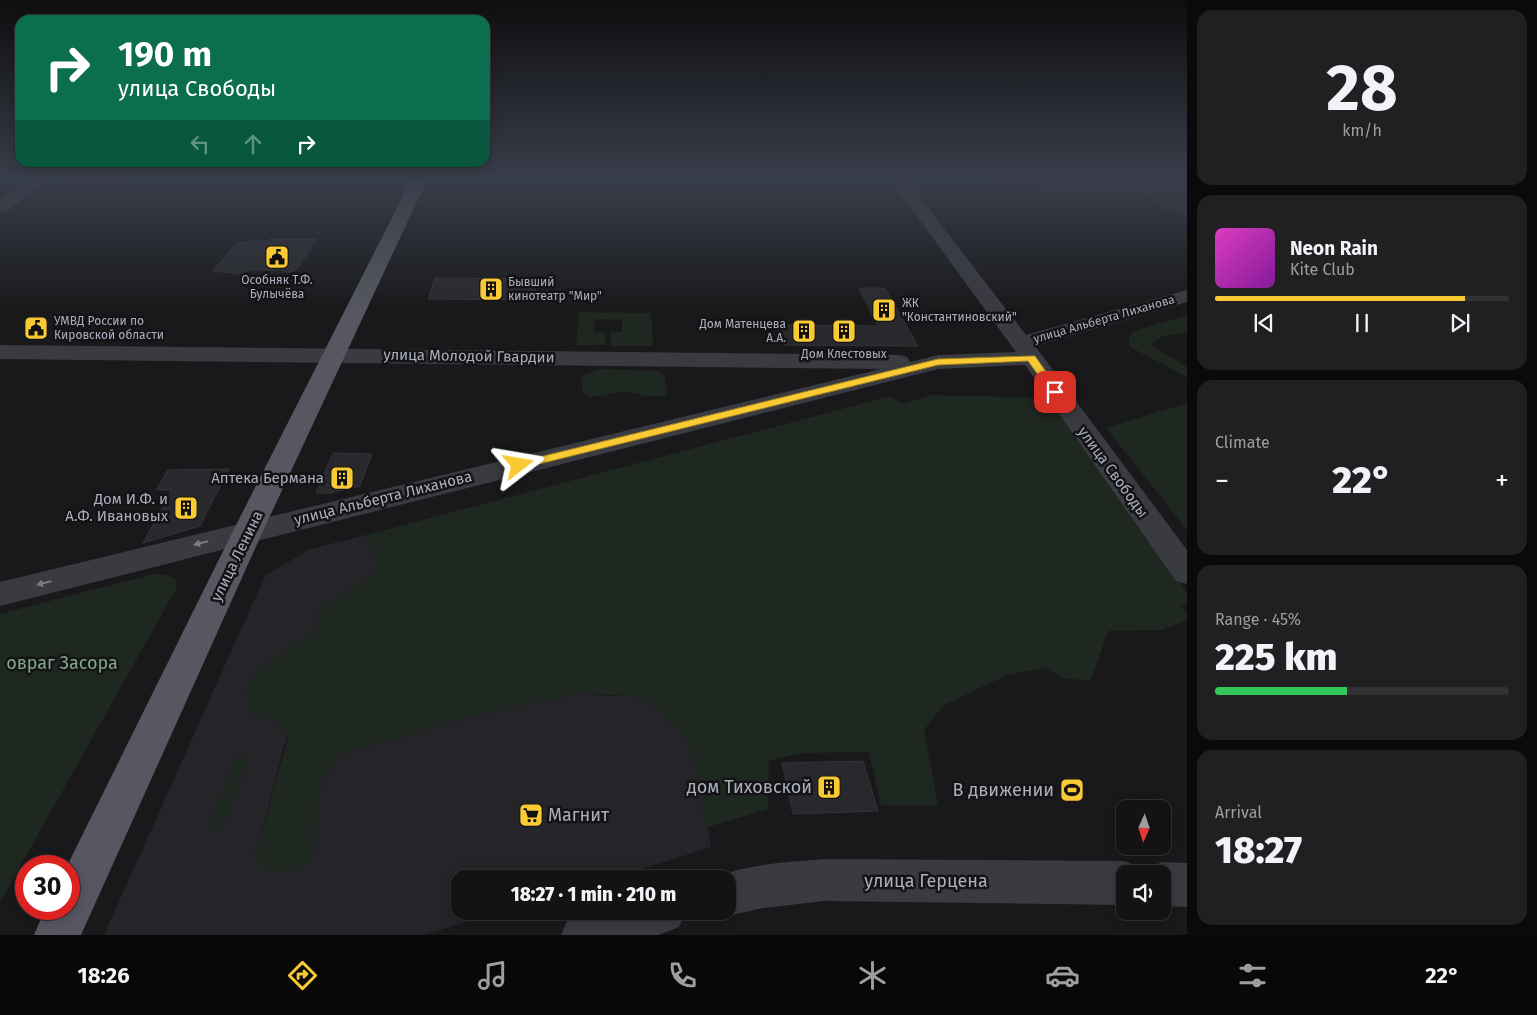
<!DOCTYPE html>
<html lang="en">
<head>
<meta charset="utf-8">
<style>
  body { margin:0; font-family:"Fira Sans",sans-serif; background:#202022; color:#f1f3f6; height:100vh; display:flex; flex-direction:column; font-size:19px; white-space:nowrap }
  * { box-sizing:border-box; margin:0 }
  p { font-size:16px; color:#9d9ea0 }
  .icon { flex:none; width:28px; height:28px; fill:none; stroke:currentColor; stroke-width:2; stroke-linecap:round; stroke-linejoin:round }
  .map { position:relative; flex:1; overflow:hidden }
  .side { display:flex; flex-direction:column; gap:10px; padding:10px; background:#0a0a0b; width:350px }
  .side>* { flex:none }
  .hud { position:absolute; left:15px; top:15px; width:475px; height:152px; border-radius:15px; box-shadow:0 2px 12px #0003,0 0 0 1px #323234; background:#0b6e4f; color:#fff; overflow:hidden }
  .needle { width:32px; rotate:183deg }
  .fabs { position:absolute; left:1116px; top:800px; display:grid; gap:10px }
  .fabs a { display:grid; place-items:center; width:55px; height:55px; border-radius:10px; background:#131314; box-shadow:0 2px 12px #0003,0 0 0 1px #323234; font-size:25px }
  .speed { position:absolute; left:15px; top:855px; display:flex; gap:10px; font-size:25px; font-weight:700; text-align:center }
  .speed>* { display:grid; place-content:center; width:65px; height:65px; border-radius:50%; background:#131314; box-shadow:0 2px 12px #0003,0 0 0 1px #323234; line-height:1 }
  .speed .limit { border:8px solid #d22; background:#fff; color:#111 }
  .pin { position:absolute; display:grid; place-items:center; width:42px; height:42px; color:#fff; margin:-21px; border-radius:10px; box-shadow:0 2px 8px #0006 }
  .me { position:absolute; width:55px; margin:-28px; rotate:76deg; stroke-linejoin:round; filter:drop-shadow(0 0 4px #0008) }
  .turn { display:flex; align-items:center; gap:18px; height:105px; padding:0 20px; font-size:22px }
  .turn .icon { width:65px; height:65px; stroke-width:2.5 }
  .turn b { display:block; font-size:35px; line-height:42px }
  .lanes { display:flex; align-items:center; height:48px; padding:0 20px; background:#0003; justify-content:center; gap:25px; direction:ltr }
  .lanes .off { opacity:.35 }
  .big { font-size:38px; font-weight:800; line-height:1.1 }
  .side .tile { flex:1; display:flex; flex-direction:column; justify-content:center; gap:8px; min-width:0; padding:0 18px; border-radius:15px; background:#202022 }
  .side .dial { align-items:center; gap:0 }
  .dial b { font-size:65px; line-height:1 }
  .song { display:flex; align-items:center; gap:15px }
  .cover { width:60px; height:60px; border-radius:8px; background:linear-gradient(135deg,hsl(310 70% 55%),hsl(290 70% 35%)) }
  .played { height:5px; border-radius:2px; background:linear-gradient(90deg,#f9ca33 85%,#323234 85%) }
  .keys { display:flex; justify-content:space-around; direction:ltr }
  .heat { display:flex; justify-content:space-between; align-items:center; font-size:28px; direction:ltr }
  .charge { height:8px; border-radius:4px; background:linear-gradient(90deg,#34c759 45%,#323234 0) }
  .trip { position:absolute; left:451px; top:870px; width:285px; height:50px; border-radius:15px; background:#131314; box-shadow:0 2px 12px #0003,0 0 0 1px #323234; font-weight:800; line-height:50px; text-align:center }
  .menu { display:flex; height:80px; justify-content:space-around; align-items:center; background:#080808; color:#9d9ea0 }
  .menu .icon { width:35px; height:35px }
  .menu .active { color:#f9ca33 }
  .menu b { font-size:22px; color:#f1f3f6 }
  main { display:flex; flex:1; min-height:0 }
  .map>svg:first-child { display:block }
  .built { fill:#252529 }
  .green { fill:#1f2721 }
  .building { fill:#29292d; stroke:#333338 }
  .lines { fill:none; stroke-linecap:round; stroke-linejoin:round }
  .minor { fill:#3a3a41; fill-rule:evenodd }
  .major { fill:#565760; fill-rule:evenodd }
  .oneway { fill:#787a85 }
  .route { fill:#f9ca33; stroke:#a28321 }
  .labels { text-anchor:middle; stroke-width:5; stroke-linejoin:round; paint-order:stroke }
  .far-poi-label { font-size:12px; fill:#abaebc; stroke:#141417; text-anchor:start }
  .far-street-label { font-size:12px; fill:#abaebc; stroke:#141417 }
  .street-label { font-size:15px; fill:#abaebc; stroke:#141417 }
  .poi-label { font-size:15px; fill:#abaebc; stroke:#141417; text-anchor:end }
  .near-park-label { font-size:18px; fill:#81a787; stroke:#141417 }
  .near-poi-label { font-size:18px; fill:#abaebc; stroke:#141417; text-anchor:end }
  .near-street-label { font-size:18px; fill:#abaebc; stroke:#141417 }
</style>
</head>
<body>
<main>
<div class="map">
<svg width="1187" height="935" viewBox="0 0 1187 935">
  <rect width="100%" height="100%" fill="#19191b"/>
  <g class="built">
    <path d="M63,178H136L125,187L120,182H58Z"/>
    <path d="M988,178H1187V191L1176,194L1187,199V214L1180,215L1165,210L1147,193L1128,187L1121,190L996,186Z"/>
    <path d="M366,535L380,569L320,611L255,856L312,860L321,780L341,754L467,718L577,693L610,696H653L693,731L711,847L611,879H460V911H503L423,935H104L265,576L310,549Z"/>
  </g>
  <g class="green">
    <path d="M579,312L651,313L653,346H611V332H622V320L595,319L594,332L605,333V345H576Z"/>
    <path d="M1187,315V333L1162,336L1151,345L1187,367V377L1130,347L1129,338L1132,332Z"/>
    <path d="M601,369L659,371L665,377L667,395C648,400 642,393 625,392C609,391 597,402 583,393L581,376Z"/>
    <path d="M930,395L1050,398L1187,593V604L1181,606L1187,615V621L1161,630L1108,631L1091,680L1067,679L1044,668L1007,675L944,705L924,730L938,805H881L869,752L800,753L769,761L768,809L705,828C702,808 695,731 673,727L668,718L651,703L629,696L577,693L467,718L341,754L321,781L313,860L287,872L266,870L255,856L288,738L278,722L251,715L245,689L260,666L314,633L320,610L380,569L366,535L891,396L903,404Z"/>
    <path d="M1187,403V530L1106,428Z"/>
    <path d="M154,574L169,575L177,580L176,589L0,902V614Z"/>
    <path d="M236,756H250L222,830L208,829Z"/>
  </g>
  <g class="building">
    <path d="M269,239H317L297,269L287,273L284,270H249L240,274L213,271L236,244L248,241H267Z"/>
    <path d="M435,278L537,279L534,300L428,299Z"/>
    <path d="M859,288H885L918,346L783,345L777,325L878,326Z"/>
    <path d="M333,453L372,454L360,486L330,493H316Z"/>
    <path d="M229,469L200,526L143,543L172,490H156L168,470Z"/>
    <path d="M863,761L878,811L793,814L782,763Z"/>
  </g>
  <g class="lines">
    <g class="minor">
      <path d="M33,178H51L6,212L0,213V200Z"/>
      <path d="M889,178H905L1026,335L1187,290V302L1035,346L1187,550V584L1176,581L1025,365L938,369L0,606V582L881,369L0,359V345L899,355L907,357L910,362L938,355L1016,352Z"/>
      <path d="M825,859L1125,861L1141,868L1143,874H1125V905L825,901L763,908L728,916L716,911H728V879L712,878C748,864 787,862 825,859Z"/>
      <path d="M1162,862L1187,863V907L1162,906V874H1144L1146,869Z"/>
      <path d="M586,911H686L679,927L659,935H561L568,919Z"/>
    </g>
    <path class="major" d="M412,178H428L263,531L81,935H34L45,909H69V866H67L233,531Z"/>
  </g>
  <defs><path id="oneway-solid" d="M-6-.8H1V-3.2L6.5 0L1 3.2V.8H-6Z" transform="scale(1.25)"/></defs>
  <g class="oneway">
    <use href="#oneway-solid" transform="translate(201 543) rotate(166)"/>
    <use href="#oneway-solid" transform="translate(44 583) rotate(166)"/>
  </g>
  <linearGradient id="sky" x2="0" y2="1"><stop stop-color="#0e0e0f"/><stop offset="0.58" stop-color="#383e4a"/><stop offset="1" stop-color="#383e4a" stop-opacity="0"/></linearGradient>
  <rect width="1187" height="309" fill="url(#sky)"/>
  <path class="route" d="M1031,356H1035L1059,390V394H1052L1028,361L938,365L519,469L514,465L515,463L938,359Z"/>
  <defs>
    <g id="civic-square" transform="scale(1.25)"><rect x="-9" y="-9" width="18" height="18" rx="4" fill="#f9ca33" stroke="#141417"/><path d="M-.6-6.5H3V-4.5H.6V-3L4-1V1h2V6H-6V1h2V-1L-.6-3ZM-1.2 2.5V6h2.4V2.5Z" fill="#111"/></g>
    <g id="building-square" transform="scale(1.25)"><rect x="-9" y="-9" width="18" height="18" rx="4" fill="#f9ca33" stroke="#141417"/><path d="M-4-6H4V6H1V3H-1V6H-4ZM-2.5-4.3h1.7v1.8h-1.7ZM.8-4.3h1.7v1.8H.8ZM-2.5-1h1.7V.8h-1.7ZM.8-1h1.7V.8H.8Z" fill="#111"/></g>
    <g id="stadium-square" transform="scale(1.25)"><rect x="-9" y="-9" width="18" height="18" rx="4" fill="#f9ca33" stroke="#141417"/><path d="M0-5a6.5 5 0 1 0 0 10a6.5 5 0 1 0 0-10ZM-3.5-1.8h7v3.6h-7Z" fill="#111"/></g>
    <g id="supermarket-square" transform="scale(1.25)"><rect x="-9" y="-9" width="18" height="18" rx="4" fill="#f9ca33" stroke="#141417"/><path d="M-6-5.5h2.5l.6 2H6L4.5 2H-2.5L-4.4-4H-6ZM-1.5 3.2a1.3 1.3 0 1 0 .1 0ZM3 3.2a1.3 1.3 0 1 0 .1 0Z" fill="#111"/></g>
  </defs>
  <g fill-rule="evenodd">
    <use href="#civic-square" x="277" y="257"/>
    <use href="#building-square" x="491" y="289"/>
    <use href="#building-square" x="884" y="310"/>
    <use href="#civic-square" x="36" y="328"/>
    <use href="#building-square" x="804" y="331"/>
    <use href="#building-square" x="844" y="331"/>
    <use href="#building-square" x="342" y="478"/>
    <use href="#building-square" x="186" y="508"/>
    <use href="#building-square" x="829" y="787"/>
    <use href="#stadium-square" x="1072" y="790"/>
    <use href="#supermarket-square" x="531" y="815"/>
  </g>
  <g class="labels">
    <g class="far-poi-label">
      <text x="277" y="284" text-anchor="middle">Особняк Т.Ф.<tspan x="277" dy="14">Булычёва</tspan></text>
      <text x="508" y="286">Бывший<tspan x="508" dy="14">кинотеатр "Мир"</tspan></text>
      <text x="902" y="307">ЖК<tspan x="902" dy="14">"Константиновский"</tspan></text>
      <text x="54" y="325">УМВД России по<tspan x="54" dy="14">Кировской области</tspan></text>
      <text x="786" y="328" text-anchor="end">Дом Матенцева<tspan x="786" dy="14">А.А.</tspan></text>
      <text x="844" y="358" text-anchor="middle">Дом Клестовых</text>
    </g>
    <g class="far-street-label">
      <text transform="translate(1104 319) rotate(-16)" y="4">улица Альберта Лиханова</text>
    </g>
    <g class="street-label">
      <text transform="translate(469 356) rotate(1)" y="5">улица Молодой Гвардии</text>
      <text transform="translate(1113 472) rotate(54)" y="5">улица Свободы</text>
      <text transform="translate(383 498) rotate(-14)" y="5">улица Альберта Лиханова</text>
      <text transform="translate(237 556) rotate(-64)" y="5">улица Ленина</text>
    </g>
    <g class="poi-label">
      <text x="324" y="483">Аптека Бермана</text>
      <text x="168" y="504">Дом И.Ф. и<tspan x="168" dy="17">А.Ф. Ивановых</tspan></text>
    </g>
    <g class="near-park-label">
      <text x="62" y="669">овраг Засора</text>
    </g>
    <g class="near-poi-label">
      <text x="812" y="793">дом Тиховской</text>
      <text x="1054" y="796">В движении</text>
      <text x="548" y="821" text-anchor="start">Магнит</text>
    </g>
    <g class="near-street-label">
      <text x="926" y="887">улица Герцена</text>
    </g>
  </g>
</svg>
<div class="fabs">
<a><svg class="needle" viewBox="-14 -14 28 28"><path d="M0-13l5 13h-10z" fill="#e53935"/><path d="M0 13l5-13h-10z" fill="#9d9ea0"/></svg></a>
<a><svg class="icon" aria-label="sound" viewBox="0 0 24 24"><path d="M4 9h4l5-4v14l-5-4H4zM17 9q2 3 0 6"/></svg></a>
</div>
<div class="speed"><div class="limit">30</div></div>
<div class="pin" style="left:1055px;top:392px;background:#d93025"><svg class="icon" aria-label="arrive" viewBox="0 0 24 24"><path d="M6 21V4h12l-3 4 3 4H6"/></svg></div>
<svg class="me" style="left:519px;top:465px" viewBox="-20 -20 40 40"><path d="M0-17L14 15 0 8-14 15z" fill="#f9ca33" stroke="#fff" stroke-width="4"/></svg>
<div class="trip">18:27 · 1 min · 210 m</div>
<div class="hud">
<div class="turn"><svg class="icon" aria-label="right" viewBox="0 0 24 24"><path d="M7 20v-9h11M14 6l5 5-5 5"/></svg><div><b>190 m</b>улица Свободы</div></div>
<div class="lanes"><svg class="icon off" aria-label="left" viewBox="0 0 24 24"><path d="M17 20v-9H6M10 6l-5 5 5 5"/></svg><svg class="icon off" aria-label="ahead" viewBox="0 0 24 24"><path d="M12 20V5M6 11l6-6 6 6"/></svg><svg class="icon" aria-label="right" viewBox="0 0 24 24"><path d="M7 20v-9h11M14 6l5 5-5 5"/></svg></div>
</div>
</div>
<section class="side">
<div class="tile dial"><b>28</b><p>km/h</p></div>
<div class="tile">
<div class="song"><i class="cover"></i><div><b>Neon Rain</b><p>Kite Club</p></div></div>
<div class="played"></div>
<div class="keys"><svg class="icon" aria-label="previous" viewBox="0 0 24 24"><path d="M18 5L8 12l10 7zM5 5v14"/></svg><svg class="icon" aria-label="pause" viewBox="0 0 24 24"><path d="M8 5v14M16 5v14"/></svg><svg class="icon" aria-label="next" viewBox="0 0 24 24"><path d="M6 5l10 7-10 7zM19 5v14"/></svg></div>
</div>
<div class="tile"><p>Climate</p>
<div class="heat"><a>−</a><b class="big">22°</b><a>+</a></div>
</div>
<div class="tile"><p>Range · 45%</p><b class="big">225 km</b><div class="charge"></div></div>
<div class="tile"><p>Arrival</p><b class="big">18:27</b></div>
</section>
</main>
<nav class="menu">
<b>18:26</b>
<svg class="icon active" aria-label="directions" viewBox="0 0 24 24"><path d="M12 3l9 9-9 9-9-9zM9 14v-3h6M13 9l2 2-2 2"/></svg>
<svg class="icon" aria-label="music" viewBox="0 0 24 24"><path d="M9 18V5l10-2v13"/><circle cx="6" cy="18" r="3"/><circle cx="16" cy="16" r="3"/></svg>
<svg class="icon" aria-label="phone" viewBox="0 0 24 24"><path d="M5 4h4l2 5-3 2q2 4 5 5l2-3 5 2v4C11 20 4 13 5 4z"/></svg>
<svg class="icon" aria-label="climate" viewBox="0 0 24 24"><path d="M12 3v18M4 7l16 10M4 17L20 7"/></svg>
<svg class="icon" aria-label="car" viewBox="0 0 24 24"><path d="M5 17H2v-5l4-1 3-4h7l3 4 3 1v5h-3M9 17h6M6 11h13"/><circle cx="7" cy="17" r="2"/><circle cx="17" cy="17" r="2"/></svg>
<svg class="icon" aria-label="filters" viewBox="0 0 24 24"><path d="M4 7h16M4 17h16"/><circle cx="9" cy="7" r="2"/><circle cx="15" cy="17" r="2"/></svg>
<b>22°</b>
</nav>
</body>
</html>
